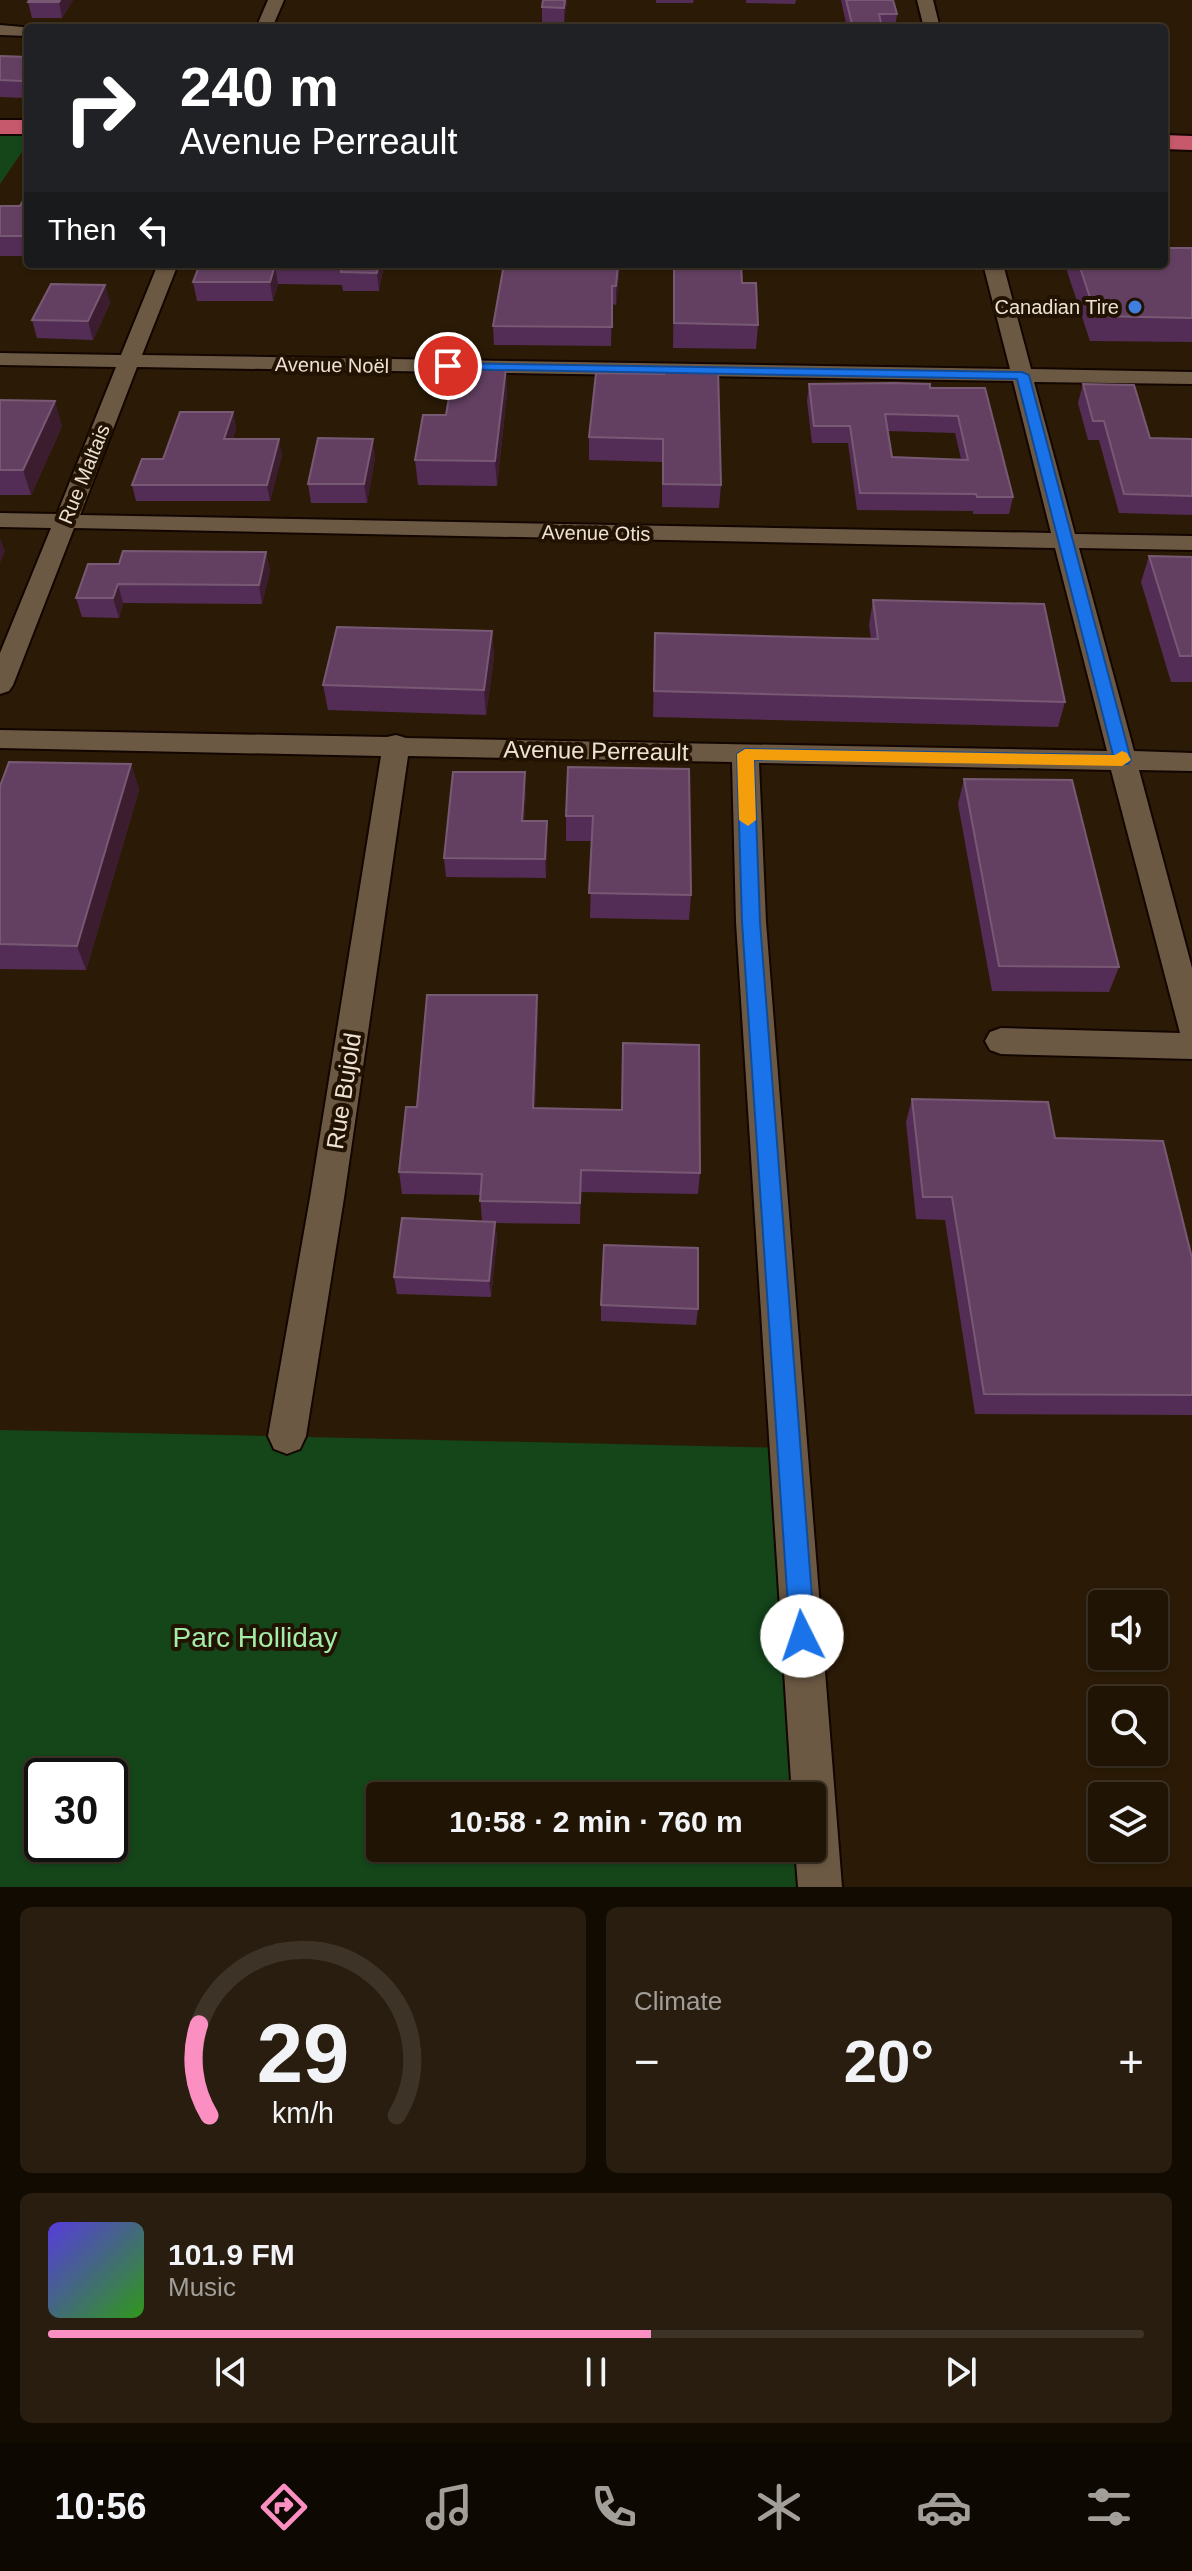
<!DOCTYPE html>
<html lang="en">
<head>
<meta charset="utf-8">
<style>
  body { margin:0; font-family:Helvetica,sans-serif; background:#281d0e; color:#f1f3f6; height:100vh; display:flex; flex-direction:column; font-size:30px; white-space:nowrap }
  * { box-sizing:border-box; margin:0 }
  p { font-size:26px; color:#a29e9a }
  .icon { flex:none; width:44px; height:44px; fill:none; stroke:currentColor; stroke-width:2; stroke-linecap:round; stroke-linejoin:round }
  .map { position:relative; height:1887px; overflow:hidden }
  .details { display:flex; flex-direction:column; gap:20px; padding:20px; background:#120b02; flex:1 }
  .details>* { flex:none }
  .top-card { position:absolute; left:24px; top:24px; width:1144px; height:244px; border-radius:8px; box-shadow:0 2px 6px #0004,0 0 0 2px #3d3326; background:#202124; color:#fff; overflow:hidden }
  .controls { position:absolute; left:1088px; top:1590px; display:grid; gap:16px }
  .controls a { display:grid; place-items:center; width:80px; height:80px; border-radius:8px; background:#201404; box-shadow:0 2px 6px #0004,0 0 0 2px #3d3326; font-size:40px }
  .speed { position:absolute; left:24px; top:1758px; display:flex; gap:16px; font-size:40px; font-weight:700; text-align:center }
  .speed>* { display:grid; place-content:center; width:104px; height:104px; border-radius:50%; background:#201404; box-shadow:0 2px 6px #0004,0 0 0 2px #3d3326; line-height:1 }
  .speed .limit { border:4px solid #111; border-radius:12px; background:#fff; color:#111 }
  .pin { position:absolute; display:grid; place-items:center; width:68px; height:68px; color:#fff; margin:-34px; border:4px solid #fff; border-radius:50%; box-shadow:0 2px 8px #0007 }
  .me { position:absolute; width:88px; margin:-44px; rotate:356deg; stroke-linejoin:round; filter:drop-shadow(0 0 6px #0008) }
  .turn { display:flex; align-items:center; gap:28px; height:168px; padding:0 24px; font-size:36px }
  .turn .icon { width:104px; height:104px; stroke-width:2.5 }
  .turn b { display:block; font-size:56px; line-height:68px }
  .then { display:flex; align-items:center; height:76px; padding:0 24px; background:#0003; gap:16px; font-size:30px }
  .big { font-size:60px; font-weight:800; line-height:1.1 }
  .details .card { flex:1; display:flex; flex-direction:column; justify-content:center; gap:12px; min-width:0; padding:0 28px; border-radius:12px; background:#281d0e }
  .details .dial { align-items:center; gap:0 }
  .dial svg { height:208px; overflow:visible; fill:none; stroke:#3d3326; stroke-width:7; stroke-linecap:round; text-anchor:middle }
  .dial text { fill:#f1f3f6; stroke:none }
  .song { display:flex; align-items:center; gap:24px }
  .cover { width:96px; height:96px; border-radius:12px; background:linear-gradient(135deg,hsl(250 70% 55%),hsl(110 70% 35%)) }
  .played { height:8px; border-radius:4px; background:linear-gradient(90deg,#fc8fc2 55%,#3d3326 55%) }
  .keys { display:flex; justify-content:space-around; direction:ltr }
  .heat { display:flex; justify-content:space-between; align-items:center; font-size:44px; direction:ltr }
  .details .tiles { flex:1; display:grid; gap:20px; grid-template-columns:1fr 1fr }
  .card:last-child { grid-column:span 2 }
  .trip { position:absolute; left:366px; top:1782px; width:460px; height:80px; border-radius:8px; background:#201404; box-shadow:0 2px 6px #0004,0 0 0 2px #3d3326; font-weight:800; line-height:80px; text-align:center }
  .tabs { display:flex; height:128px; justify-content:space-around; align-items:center; background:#0d0802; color:#a29e9a }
  .tabs .icon { width:56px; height:56px }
  .tabs .on { color:#fc8fc2 }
  .tabs b { font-size:36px; color:#f1f3f6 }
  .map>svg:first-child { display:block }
  .green { fill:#14461a; fill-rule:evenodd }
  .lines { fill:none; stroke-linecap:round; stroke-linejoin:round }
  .minor-casing { stroke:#130500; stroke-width:4 }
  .highway-casing { stroke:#130500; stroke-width:4 }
  .minor { fill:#6c5943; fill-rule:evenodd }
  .highway { fill:#c6596c; fill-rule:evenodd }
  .wall { fill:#532d55; fill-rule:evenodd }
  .shaded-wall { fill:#3c1d2f }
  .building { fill:#634062; stroke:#785974; stroke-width:2; fill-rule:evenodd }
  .route { fill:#1a73e8; stroke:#114b97; stroke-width:2 }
  .slow { fill:#f59e0b }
  .shop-dot { fill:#3f7fe0; stroke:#211201; stroke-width:3 }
  .labels { text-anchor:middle; stroke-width:8; stroke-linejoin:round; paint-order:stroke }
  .far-poi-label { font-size:20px; fill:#ece1d4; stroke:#211201; text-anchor:end }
  .far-street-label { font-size:20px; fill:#ece1d4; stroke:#211201 }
  .street-label { font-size:24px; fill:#ece1d4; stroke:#211201 }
  .near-park-label { font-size:28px; fill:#a4eda8; stroke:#211201 }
</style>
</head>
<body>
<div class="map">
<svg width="1192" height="1887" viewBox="0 0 1192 1887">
  <rect width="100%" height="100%" fill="#2b1b06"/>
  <g class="green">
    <path d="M0,127H28V143L0,184Z"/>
    <path d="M0,1430L789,1448L820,1887H0ZM42,1776H110V1844H42ZM380,1796H812V1848H380Z"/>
  </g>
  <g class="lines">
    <g class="minor-casing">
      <g id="minor">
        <path d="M268,0H284L272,28H256Z"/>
        <path d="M917,0H933L940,28H924Z"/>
        <path d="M0,25L34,28H28V36L0,35Z"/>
        <path d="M158,264H178L142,355L1010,369L983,264H1003L1031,369L1192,372V384L1034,382L1075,534L1192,536V550L1079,548L1134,751L1192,753V771L1139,770L1192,968V1059L1001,1054L990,1050L985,1041L990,1032L1001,1028L1180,1033L1111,770L759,763L766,922L842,1887H798L795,1848H812V1796H792L736,922L732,762L408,756L344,1198L306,1436L300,1449L287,1454L274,1449L268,1436L310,1198L381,756L0,748V730L387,737L396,735L406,738L1107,751L1055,548L74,528L13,685L9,691L0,694V653L51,528L0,527V513L57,514L116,367L0,365V353L121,355ZM137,367L1013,381L1051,533L80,515Z"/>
      </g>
    </g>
    <g class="highway-casing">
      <g id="highway">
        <rect x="0" y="120" width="28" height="14"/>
        <path d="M1164,135L1192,136V150L1164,149Z"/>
      </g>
    </g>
    <use href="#minor" class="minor"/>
    <use href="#highway" class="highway"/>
  </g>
  <g class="wall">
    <path d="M73,0L62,18H32L28,2Z"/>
    <path d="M567,0L564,23L542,22V7Z"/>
    <path d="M656,0H694L693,3H656Z"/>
    <path d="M746,0H796L795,4L746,3Z"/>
    <path d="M841,0H893L897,14L895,28H847Z"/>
    <path d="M0,56L28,57L26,98L0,97Z"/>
    <path d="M28,192V256H0V206H20Z"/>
    <path d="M1192,248V342L1090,341L1067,271L1069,264H1164Z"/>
    <path d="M200,264H384L379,291H343L342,285L278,284L273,301H197L193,282Z"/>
    <path d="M620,264L616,305L612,304L611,346L494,345L493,326Z"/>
    <path d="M674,264H741L742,283L758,325L756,349L673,348Z"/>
    <path d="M105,285L110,303L93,340L37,338L32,320Z"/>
    <path d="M664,374L721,485L719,508L662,507V462L589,460V437Z"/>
    <path d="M809,384L985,388L1013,497L1009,514H973V511L857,510L848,443H812L807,401ZM888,431L955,433L961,459L892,457Z"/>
    <path d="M1083,384L1150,438L1192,439V515L1119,513L1099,440H1088L1078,403Z"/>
    <path d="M507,393L497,486L418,485L415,460Z"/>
    <path d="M0,400L62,426L31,495H0Z"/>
    <path d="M233,412L236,428L233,439L282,455L270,501H136L132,485L163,459Z"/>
    <path d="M375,458L367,503H311L308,484Z"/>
    <path d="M266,552L270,571L262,604L123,603L119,618L82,617L76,598L119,564Z"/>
    <path d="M1149,556L1192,557V682H1171L1141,582Z"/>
    <path d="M873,600L1065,702L1058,727L653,717L655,633L871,639L869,625Z"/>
    <path d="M492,631L494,657L486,715L328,710L323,685Z"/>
    <path d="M131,764L139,790L86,970L0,969V786Z"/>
    <path d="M689,769L691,895L689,920L590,918L592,841H566V816Z"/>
    <path d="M964,779L1119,967L1109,992L992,991L958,804Z"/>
    <path d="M526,792L524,821H547L546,878L446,877L444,858Z"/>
    <path d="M537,995L538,1018L535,1109L700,1173L698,1194L581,1192L580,1224L495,1223L497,1239L491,1297L397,1294L394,1277L482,1221L480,1195L402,1194L399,1172L417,1107Z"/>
    <path d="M912,1099L1055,1138L1192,1258V1415L975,1414L945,1220L916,1219L906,1122Z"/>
    <path d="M601,1305L698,1309L696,1325L601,1321Z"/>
  </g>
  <g class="shaded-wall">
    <path d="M60,0H73L62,18L59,2Z"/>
    <path d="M565,0H567L564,23V8Z"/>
    <path d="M28,72V95L26,98L22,81Z"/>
    <path d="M378,264H384L379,291L377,273Z"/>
    <path d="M618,264H620L616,305V286Z"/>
    <path d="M275,265L278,284L273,301L270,282Z"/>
    <path d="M105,285L110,303L93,340L88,321Z"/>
    <path d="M506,368L507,393L497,486L495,461Z"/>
    <path d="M55,401L62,426L31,495L23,470Z"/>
    <path d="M233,412L236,428L228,455L224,439Z"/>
    <path d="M279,439L282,455L270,501L267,485Z"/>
    <path d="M373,439L375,458L367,503L364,484Z"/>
    <path d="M0,538L5,551L0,563Z"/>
    <path d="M266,552L270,571L262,604L259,585Z"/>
    <path d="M118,584L123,603L119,618L113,598Z"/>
    <path d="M492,631L494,657L486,715L484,690Z"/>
    <path d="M131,764L139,790L86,970L77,946Z"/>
    <path d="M525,772L526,792L523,840L522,821Z"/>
    <path d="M547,821V840L546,878L545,859Z"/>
    <path d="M537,995L538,1018L534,1130L533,1108Z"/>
    <path d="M495,1222L497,1239L491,1297L489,1281Z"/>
  </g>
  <g class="building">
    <path d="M29,0H60L59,2H28Z"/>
    <path d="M543,0H565L564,8L542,7Z"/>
    <path d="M846,0H893L897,14H879L882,28H853Z"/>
    <path d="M0,56L28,57V72L22,81L0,80Z"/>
    <path d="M28,192V236H0V206H20Z"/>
    <path d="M1164,248H1192V318L1096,316L1079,264H1164Z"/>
    <path d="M200,264H378L377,273L341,272L342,267L275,265L270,282H193Z"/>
    <path d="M504,264H618L616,286H612V327L493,326Z"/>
    <path d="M674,264H741L742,283H756L758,325L674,323Z"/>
    <path d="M51,284L105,285L88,321L32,320Z"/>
    <path d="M664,367L718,368L721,485L663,484V439L589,437L596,373L664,374Z"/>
    <path d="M454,368H506L495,461L415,460L423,415H446Z"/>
    <path d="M895,383L930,384V388H985L1013,497H977L976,494L860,493L850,426H814L809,384ZM885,414L958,416L968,460L892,457Z"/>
    <path d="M1083,384L1134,385L1150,438L1192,439V496L1124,494L1104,421H1093Z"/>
    <path d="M0,400L55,401L23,470H0Z"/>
    <path d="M180,412H233L224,439H279L267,485H132L142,459H163Z"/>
    <path d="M318,438L373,439L364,484H308Z"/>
    <path d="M123,551L266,552L259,585L118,584L113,598H76L88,564H119Z"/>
    <path d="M1149,556L1192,557V656H1180Z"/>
    <path d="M873,600L1044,604L1065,702L654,691L655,633L878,639Z"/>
    <path d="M337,627L492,631L484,690L323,685Z"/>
    <path d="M9,762L131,764L77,946L0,944V786Z"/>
    <path d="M568,767L689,769L691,895L589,893L593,816H566Z"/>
    <path d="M453,772H525L522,821H547L545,859L444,858Z"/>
    <path d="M964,779L1072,780L1119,967L999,966Z"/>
    <path d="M427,995H537L533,1108L622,1110L623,1043L699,1045L700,1173L581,1170L580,1203L480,1201L482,1174L399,1172L406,1107H417Z"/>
    <path d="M912,1099L1048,1102L1055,1138L1163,1141L1192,1258V1395L984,1394L952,1197H923Z"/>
    <path d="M402,1218L495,1222L489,1281L394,1277Z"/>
    <path d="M604,1245L698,1248V1309L601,1305Z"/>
  </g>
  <path class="route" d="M448,363L1022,372L1029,375L1131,760L1128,764L754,760L760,922L815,1636L811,1645L802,1648L794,1645L790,1636L742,922L737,754L745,749L1113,755L1017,379L444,369L442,366Z"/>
  <path class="slow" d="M745,749L1115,755L1122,751L1127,753L1131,760L1122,766L754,760L756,820L748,826L739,820L737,754Z"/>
  <circle class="shop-dot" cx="1135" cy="307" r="8"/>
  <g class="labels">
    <g class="far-poi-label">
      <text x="1119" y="314">Canadian Tire</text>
    </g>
    <g class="far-street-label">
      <text transform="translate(332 365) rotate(1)" y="7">Avenue Noël</text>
      <text transform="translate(84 474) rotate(-68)" y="7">Rue Maltais</text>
      <text transform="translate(596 533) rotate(1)" y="7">Avenue Otis</text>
    </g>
    <g class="street-label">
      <text transform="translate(596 751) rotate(1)" y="8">Avenue Perreault</text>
      <text transform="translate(344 1091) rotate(-81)" y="8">Rue Bujold</text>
    </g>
    <g class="near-park-label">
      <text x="255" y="1647">Parc Holliday</text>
    </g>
  </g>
</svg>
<div class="controls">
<a><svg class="icon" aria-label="sound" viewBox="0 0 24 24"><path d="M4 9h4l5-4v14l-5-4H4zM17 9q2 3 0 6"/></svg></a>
<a><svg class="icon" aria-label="search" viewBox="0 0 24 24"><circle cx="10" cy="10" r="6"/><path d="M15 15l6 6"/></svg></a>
<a><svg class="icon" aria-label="layers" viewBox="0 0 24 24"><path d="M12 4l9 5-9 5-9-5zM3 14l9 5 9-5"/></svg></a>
</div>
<div class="speed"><div class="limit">30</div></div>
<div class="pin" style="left:448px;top:366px;background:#d93025"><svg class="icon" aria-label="arrive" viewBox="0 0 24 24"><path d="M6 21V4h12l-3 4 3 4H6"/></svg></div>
<svg class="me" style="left:802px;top:1636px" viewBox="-20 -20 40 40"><circle r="19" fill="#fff"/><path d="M0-13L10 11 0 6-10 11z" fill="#1a73e8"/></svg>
<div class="trip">10:58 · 2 min · 760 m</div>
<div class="top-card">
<div class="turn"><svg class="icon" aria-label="right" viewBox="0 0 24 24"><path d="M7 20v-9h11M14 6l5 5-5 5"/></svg><div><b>240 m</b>Avenue Perreault</div></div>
<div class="then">Then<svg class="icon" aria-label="left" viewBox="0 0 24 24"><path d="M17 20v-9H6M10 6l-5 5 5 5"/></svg></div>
</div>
</div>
<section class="details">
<div class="tiles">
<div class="card dial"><svg viewBox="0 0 100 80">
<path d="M14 69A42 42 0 1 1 86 69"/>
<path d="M14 69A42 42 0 0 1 10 34" stroke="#fc8fc2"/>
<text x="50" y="56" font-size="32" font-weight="700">29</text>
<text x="50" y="72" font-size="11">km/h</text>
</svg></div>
<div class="card"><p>Climate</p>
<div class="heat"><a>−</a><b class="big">20°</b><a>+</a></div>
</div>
<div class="card">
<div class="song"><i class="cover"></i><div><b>101.9 FM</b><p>Music</p></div></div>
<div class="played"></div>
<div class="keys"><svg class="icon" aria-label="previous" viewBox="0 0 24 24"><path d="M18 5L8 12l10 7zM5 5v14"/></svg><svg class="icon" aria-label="pause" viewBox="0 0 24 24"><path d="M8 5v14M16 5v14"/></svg><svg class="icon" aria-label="next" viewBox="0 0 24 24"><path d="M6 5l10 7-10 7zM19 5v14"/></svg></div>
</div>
</div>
</section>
<nav class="tabs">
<b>10:56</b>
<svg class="icon on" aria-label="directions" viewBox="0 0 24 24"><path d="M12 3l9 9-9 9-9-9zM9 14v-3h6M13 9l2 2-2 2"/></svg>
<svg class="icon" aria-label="music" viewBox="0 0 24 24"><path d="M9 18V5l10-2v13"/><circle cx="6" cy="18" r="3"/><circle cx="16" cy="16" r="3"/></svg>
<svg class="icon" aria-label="phone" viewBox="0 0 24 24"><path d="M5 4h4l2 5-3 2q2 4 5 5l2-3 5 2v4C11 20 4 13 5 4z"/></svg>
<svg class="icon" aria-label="climate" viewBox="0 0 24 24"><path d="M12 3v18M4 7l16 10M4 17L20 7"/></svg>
<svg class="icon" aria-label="car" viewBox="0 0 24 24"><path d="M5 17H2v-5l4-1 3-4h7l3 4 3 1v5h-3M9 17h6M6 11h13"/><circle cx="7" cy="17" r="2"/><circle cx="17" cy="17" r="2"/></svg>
<svg class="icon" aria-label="filters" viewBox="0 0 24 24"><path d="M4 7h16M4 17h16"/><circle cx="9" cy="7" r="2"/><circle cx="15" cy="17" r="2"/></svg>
</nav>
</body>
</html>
